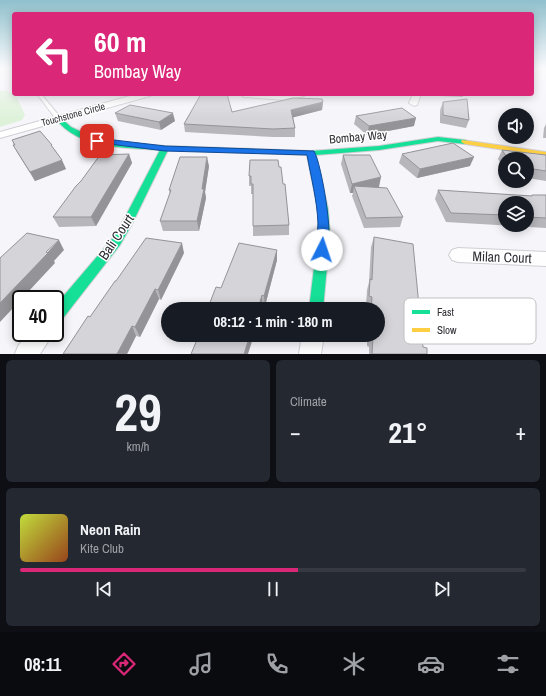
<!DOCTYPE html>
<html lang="en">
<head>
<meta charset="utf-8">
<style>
  body { margin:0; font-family:"Archivo Narrow",sans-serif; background:#242831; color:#f1f3f6; height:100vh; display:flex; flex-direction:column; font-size:15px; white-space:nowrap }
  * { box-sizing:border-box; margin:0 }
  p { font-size:13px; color:#9ea1a6 }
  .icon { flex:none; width:22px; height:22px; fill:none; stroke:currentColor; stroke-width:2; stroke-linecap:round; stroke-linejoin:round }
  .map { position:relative; height:354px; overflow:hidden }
  .side { display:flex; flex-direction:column; gap:6px; padding:6px; background:#0d0f14; flex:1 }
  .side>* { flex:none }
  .guide { position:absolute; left:12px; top:12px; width:522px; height:84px; border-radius:4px; box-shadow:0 2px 10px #0003; background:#db2777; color:#fff; overflow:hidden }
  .fabs { position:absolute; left:498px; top:108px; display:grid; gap:8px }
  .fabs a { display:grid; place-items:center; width:36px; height:36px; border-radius:50%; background:#171b24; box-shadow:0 2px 10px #0003; font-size:20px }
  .speed { position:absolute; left:12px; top:290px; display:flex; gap:8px; font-size:20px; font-weight:700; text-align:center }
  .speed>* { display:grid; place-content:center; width:52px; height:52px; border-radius:50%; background:#171b24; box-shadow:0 2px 10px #0003; line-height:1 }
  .speed .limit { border:2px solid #111; border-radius:6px; background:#fff; color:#111 }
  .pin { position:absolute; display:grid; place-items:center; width:34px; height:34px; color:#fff; margin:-17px; border-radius:8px; box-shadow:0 2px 6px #0006 }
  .me { position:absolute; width:44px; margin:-22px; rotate:4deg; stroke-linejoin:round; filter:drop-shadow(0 0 3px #0008) }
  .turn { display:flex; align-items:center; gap:14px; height:84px; padding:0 16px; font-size:18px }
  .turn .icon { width:52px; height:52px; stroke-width:2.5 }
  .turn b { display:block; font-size:28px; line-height:34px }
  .big { font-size:30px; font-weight:700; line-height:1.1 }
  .side .tile { flex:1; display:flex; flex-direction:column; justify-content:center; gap:6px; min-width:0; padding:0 14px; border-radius:6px; background:#242831 }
  .side .dial { align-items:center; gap:0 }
  .dial b { font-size:52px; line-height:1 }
  .song { display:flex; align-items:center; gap:12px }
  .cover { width:48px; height:48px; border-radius:6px; background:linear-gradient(135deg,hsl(70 70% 55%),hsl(20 70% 35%)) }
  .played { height:4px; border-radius:2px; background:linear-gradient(90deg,#db2777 55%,#363941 55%) }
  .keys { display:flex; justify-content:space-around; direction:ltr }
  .heat { display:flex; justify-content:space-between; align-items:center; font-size:22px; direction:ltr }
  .side .tiles { flex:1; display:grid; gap:6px; grid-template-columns:1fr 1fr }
  .tile:last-child { grid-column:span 2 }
  .trip { position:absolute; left:161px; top:302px; width:224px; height:40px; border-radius:20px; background:#171b24; box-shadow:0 2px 10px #0003; font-weight:700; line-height:40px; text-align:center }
  .dock { display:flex; height:64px; justify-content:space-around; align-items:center; background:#090b0e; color:#9ea1a6 }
  .dock .icon { width:28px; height:28px }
  .dock .active { color:#db2777 }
  .dock b { font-size:18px; color:#f1f3f6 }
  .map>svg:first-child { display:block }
  .green { fill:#def2da }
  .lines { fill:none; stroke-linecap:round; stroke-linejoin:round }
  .lane-casing { stroke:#cfcfd4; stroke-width:2 }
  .street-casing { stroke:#cfcfd4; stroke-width:2 }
  .fast-casing { stroke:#cfcfd4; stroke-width:2 }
  .slow-casing { stroke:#cfcfd4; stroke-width:2 }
  .lane { fill:#fefefe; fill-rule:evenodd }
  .street { fill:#fefefe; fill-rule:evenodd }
  .fast { fill:#16e098; fill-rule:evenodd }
  .slow { fill:#ffcf43; fill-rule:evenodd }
  .wall { fill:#b6b6bb; fill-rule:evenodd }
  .shaded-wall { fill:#949498 }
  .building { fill:#d4d4d9; stroke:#949498 }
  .route { fill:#1a73e8; stroke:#114b97 }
  .labels { text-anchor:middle; stroke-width:3; stroke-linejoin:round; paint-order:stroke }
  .far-street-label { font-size:10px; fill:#302f36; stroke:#fff }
  .street-label { font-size:12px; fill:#302f36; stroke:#fff }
  .near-street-label { font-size:14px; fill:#302f36; stroke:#fff }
  .key { fill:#fff; stroke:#c1c1c3; stroke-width:1 }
  .key-label { font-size:11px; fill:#302f36 }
</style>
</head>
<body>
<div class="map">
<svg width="546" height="354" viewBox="0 0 546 354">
  <rect width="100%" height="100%" fill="#f5f5fa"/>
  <path class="green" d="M5,90L16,96L25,115L22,120L0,127V91Z"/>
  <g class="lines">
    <g class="lane-casing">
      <path id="lane" d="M37,94H41L60,117V119H56Z"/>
    </g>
    <g class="street-casing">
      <g id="street">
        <path d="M137,94H151L150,96L0,138V132Z"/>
        <path d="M240,94H305L304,96L286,100L244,97Z"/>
        <path d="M413,94H421L417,105L414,106L409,103Z"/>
        <path d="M458,248L546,252V266L458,262L452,260L449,255L452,250Z"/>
        <path d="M29,333H53L49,340L40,354H15L18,346Z"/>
        <path d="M302,335H324L321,354H299Z"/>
      </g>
    </g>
    <g class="fast-casing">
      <path id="fast" d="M58,116L60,117L71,127L92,137L105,141L165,146L311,151L379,146L438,137L465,140L469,142L465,144L438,141L379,150L316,155L328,209L330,235L323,309H309L318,235V209L307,155L168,150L132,224L120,245L60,322L55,324V306L112,239L122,223L160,150C124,147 79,150 55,118Z"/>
    </g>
    <g class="slow-casing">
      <path id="slow" d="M462,140L546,152V156L465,144L461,142Z"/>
    </g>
    <use href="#lane" class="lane"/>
    <use href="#street" class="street"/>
    <use href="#fast" class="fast"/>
    <use href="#slow" class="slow"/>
  </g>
  <g class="wall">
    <path d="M441,94H464L463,97L440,96Z"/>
    <path d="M323,102L322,110L293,117L295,128V137H273L185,132L184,124Z"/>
    <path d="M443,102L469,120L466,128L440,123V110Z"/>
    <path d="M115,113L175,121L161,130L118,121Z"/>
    <path d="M356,116L414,126L367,135L354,124Z"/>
    <path d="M546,124V138H543L544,128Z"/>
    <path d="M12,140L55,150L66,169L35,181L18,154L13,145H14Z"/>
    <path d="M502,150L546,155V181L527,178V159H505V171L498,159Z"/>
    <path d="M129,154L132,163L96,226L59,227L53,217Z"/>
    <path d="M402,154L470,166L417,178L399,163Z"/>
    <path d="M343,155L379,187H377L403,217L400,227L364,228L352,196L353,193H350L341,164Z"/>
    <path d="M209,166L205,192L206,198L199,231H163L160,221L170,194L169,190Z"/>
    <path d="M279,167L283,184L289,225V235L253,236V194H251V186H249V176Z"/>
    <path d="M438,190L531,196L532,195H546V228L446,222L435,199ZM505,203H527V225H505Z"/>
    <path d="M374,237L423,347L427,354H369V347L367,346V335H378V309H369V307L366,306L367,290L369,282L371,247Z"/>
    <path d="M277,250V260L265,306L262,305L210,308L209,305Z"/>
    <path d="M184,253L161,300L159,299L140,337L136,336L127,354H63L90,317Z"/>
  </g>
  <g class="shaded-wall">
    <path d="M323,102L322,110L291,118V110Z"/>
    <path d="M173,113L175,121L161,130L159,122Z"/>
    <path d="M416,118L414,126L367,135L369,126Z"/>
    <path d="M129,154L132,163L96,226L91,217Z"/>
    <path d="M207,157L209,166L205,192L206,198L199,231L197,221Z"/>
    <path d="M474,157L470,166L417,178L420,169Z"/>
    <path d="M62,160L66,169L35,181L30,172Z"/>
    <path d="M381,177L379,187L356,192L354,186L353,193H350L352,184Z"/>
    <path d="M59,240L64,250L54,261L55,263L0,322V303Z"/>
    <path d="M182,243L184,253L161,300L158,290Z"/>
    <path d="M277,250V260L265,306L264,296Z"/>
    <path d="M155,289L159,299L140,337L135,327Z"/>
    <path d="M262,295V305L261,309H258Z"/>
    <path d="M132,326L136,336L127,354H117Z"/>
    <path d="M250,335H254L248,354H244Z"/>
  </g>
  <g class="building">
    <path d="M201,94H227L232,112L293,98L322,99L323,102L291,110L295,128L273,129L184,124Z"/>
    <path d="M467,99L469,120L443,115V102Z"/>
    <path d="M130,105L173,113L159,122L115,113Z"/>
    <path d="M402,108L416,118L369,126L356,116Z"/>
    <path d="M40,131L52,145H51L62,160L30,172L13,145H15L12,140Z"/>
    <path d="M453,143L474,157L420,169L402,154Z"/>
    <path d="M502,150L546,155V171L527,168V159H508Z"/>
    <path d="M129,154L91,217H53L76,186L81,181L100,155Z"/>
    <path d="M343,155H370L381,177L352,184Z"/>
    <path d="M180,157H207L202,189H204L197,221H160L171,190H169Z"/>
    <path d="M250,160H278L279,167H281L283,184H285L289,225L253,226V184H251V176H249Z"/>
    <path d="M354,186L387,188L403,217L366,218Z"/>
    <path d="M438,190L532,196V195H546V218L527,217V203H505V215L451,213Z"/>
    <path d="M27,233L59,240L46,252L48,253L0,303V258Z"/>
    <path d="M374,237L413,244L423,347L427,348V354H372L373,337L370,336V335H378V309H371L372,297L369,296L370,279L372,280Z"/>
    <path d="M146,238L182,243L158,290L155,289L135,327L132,326L117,354H63L88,316L90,317L115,281H116Z"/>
    <path d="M239,243L277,250L264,296L262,295L258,309H209L211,305H209L216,287L221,288Z"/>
    <path d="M199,335H250L244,354H191Z"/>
  </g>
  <linearGradient id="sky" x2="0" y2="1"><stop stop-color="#8fc0cc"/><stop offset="0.58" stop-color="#fafafd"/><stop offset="1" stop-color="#fafafd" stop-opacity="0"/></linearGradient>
  <rect width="546" height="118" fill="url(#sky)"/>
  <path class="route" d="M97,138L165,146L314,151C322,166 334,238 327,253L322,255L318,253C315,248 318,230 318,223C317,200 311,177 307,155L165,151L94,142V139Z"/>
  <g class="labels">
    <g class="far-street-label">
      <text transform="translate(73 114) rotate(-15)" y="4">Touchstone Circle</text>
    </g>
    <g class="street-label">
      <text transform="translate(358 137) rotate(-5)" y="4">Bombay Way</text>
    </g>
    <g class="near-street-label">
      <text transform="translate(116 237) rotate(-56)" y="5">Bali Court</text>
      <text transform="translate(502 257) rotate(2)" y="5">Milan Court</text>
    </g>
  </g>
  <rect x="404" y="298" width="132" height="46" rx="6" class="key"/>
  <rect x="412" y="310" width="18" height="4" fill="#16e098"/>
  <rect x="412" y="328" width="18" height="4" fill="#ffcf43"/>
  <g class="key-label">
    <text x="437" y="316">Fast</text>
    <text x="437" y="334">Slow</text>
  </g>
</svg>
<div class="fabs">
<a><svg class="icon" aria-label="sound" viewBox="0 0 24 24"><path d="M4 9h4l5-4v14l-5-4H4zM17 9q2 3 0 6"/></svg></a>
<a><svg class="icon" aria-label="search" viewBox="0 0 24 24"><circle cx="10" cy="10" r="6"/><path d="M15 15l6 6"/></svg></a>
<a><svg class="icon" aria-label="layers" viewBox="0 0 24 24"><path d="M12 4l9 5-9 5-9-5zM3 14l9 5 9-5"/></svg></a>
</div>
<div class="speed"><div class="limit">40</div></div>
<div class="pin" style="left:97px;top:141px;background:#d93025"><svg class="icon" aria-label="arrive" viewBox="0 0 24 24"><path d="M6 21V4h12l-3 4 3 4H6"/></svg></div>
<svg class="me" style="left:322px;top:250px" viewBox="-20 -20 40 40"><circle r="19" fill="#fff"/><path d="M0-13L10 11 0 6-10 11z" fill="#1a73e8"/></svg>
<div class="trip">08:12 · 1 min · 180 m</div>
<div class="guide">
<div class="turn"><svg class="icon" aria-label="left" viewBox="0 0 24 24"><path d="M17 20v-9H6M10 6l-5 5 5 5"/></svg><div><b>60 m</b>Bombay Way</div></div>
</div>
</div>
<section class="side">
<div class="tiles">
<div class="tile dial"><b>29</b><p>km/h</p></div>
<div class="tile"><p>Climate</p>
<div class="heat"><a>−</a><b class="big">21°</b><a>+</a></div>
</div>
<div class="tile">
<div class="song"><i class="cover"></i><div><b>Neon Rain</b><p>Kite Club</p></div></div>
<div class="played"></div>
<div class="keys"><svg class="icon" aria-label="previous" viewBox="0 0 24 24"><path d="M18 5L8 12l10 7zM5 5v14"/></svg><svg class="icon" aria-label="pause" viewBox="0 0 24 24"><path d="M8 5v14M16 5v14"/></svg><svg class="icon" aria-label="next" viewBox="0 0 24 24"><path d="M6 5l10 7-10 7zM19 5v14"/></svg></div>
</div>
</div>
</section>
<nav class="dock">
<b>08:11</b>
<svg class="icon active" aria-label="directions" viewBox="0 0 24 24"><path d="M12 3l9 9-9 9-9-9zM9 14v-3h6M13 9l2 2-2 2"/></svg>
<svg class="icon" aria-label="music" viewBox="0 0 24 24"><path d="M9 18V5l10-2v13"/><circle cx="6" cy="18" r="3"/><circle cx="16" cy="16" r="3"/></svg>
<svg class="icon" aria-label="phone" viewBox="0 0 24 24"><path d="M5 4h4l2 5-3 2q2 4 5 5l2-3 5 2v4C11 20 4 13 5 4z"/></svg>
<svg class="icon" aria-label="climate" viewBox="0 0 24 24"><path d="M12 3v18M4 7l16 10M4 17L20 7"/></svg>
<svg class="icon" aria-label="car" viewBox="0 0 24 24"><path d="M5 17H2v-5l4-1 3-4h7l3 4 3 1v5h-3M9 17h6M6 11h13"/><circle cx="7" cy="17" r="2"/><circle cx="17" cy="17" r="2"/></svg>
<svg class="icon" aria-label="filters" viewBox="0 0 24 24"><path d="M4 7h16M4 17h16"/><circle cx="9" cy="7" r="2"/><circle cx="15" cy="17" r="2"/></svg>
</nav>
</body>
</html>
